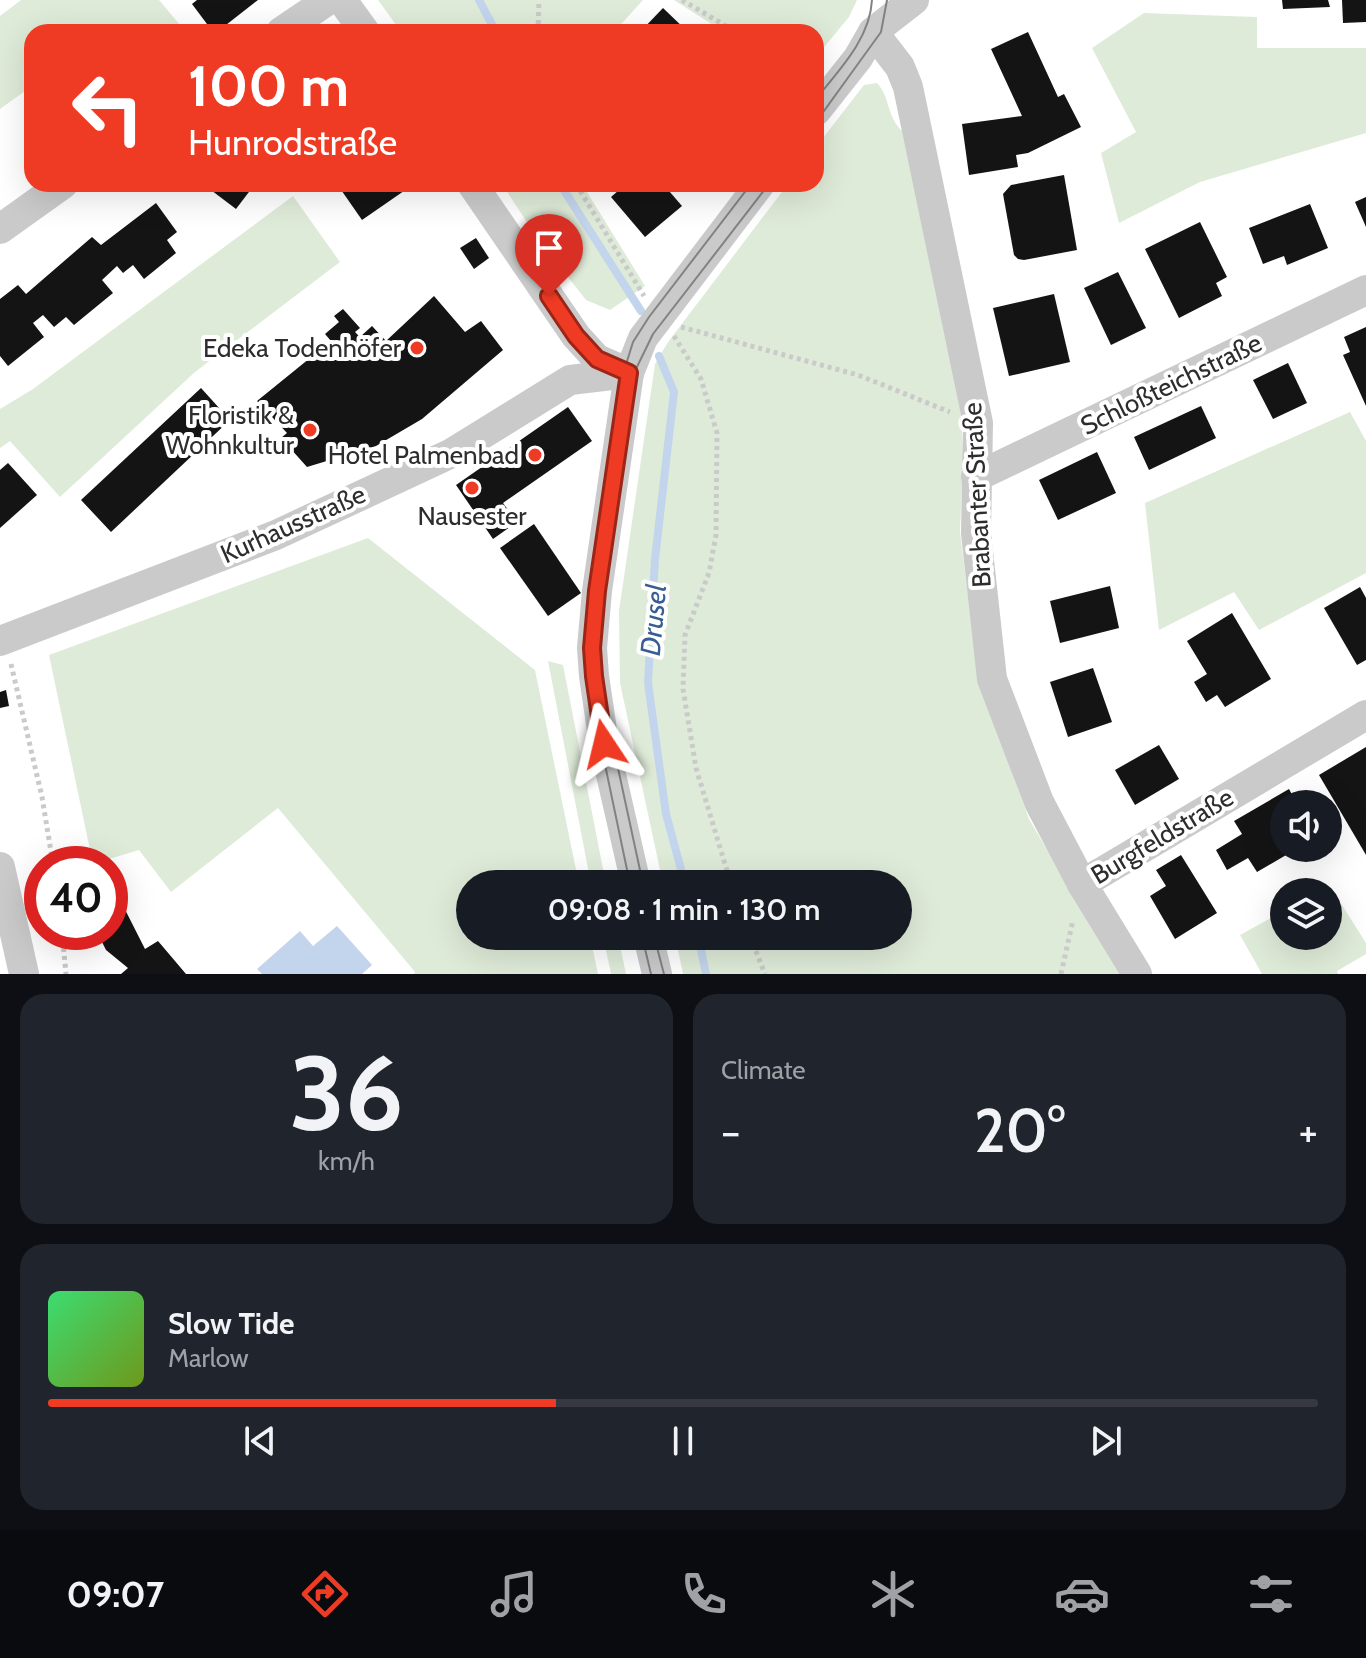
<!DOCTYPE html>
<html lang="en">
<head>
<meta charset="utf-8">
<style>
  body { margin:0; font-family:Cabin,sans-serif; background:#20242c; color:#f1f3f6; height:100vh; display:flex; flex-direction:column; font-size:30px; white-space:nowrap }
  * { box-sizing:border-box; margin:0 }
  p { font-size:26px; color:#9ea1a6 }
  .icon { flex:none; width:44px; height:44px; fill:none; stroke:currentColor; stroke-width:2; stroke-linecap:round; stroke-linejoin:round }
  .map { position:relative; height:974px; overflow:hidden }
  .sheet { display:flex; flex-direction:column; gap:20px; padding:20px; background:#0d0f14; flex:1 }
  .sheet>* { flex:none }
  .top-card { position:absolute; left:24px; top:24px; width:800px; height:168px; border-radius:24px; box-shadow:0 8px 32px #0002; background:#ef3b23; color:#fff; overflow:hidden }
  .controls { position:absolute; left:1270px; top:790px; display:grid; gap:16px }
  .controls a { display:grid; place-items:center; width:72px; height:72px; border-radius:50%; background:#171b24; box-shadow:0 8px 32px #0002; font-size:40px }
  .speed { position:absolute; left:24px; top:846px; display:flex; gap:16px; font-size:40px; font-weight:700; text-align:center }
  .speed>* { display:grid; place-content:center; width:104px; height:104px; border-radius:50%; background:#171b24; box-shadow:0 8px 32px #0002; line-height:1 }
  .speed .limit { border:12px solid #d22; background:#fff; color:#111 }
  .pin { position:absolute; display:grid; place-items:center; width:68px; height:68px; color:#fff; margin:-82px -34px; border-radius:50% 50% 50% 0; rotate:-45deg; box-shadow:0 0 8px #0007 }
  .pin .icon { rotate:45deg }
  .me { position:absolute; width:88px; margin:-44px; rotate:350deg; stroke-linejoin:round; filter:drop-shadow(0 0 6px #0008) }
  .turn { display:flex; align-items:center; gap:28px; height:168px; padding:0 32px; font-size:36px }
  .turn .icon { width:104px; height:104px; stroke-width:2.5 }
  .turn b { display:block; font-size:56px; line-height:68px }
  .big { font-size:60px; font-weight:600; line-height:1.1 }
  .sheet .card { flex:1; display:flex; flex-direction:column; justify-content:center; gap:12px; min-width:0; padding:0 28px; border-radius:24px; background:#20242c }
  .sheet .dial { align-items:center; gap:0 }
  .dial b { font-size:104px; line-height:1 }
  .song { display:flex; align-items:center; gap:24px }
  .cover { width:96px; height:96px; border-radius:12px; background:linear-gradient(135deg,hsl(140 70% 55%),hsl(80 70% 35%)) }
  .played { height:8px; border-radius:4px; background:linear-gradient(90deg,#ef3b23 40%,#363941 40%) }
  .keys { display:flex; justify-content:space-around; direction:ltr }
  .heat { display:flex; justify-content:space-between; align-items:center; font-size:44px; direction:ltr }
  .sheet .tiles { flex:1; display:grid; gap:20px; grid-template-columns:1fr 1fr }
  .card:last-child { grid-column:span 2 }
  .trip { position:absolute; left:456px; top:870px; width:456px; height:80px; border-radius:40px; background:#171b24; box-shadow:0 8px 32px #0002; font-weight:600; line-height:80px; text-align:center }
  .dock { display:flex; height:128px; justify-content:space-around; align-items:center; background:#090b0e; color:#9ea1a6 }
  .dock .icon { width:56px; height:56px }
  .dock .active { color:#ef3b23 }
  .dock b { font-size:36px; color:#f1f3f6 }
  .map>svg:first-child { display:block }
  .green { fill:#dfebd9 }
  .water { fill:#c3d5ed }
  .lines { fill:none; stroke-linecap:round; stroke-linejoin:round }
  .stream { stroke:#c3d5ed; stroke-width:8 }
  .building { fill:#141414 }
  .path { stroke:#cacaca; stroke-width:5; stroke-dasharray:4 4; stroke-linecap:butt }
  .minor { stroke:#cacaca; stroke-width:30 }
  .tram { stroke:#828282; stroke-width:2 }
  .route-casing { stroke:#9b2617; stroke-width:20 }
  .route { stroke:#ef3b23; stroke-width:14 }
  .poi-dot { fill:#ef3b23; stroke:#fff; stroke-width:3 }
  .labels { text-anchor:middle; stroke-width:8; stroke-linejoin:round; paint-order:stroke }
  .poi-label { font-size:26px; fill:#2d2d2d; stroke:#fff; text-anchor:end }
  .street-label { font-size:26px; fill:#2d2d2d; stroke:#fff }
  .water-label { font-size:28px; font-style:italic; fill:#375d93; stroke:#fff }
</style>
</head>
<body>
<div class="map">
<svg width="1366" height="974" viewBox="0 0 1366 974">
  <rect width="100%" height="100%" fill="#fff"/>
  <g class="green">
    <path d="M21,0H159L186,32H32V86L0,109V16Z"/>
    <path d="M378,0H643L614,32H401Z"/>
    <path d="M674,0H857L849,17L816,57V32H724Z"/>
    <path d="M1144,13L1257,17V48H1366V133L1200,182L1119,223L1101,153L1136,132L1092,48Z"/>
    <path d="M877,83C891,98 885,113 902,131L961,409L963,458L960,532L979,683L1029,819L1120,974H683L675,936H898V884H663L620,683L619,611L655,364L668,342L788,184H816V147L864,85Z"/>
    <path d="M502,184H582L645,286L610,310L586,300L538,239Z"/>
    <path d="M293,196L340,262L195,372L60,497L10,441L0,448V409L33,389Z"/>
    <path d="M1350,412L1366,441V573L1259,630L1234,592L1159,630L1145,503Z"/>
    <path d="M368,538L535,670L579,884H470V936H590L598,974H414L415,972L278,808L171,892L139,850L93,864L49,655Z"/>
    <path d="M548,661L563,665L606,884H591Z"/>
    <path d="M1330,886L1366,943V954L1337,971L1338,974H1262L1240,935L1284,911V936H1328V892H1319Z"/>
    <path d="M603,936H618L626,974H611Z"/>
  </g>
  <path class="water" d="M337,926L372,965L362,974H262L257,969L300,931L313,946Z"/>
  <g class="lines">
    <g class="stream">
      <path d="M479,0L496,32"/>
      <path d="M560,184L641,311"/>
      <path d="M659,356L674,392L655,559L648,683L666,814L685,884"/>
      <path d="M698,936L706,974"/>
    </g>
  </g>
  <g class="building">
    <path d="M197,0H258L217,32H213L192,4Z"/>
    <path d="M1282,0H1328L1330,7L1283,9Z"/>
    <path d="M1342,0H1366V22L1343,23Z"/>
    <path d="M663,8L688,32H640Z"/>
    <path d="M1028,32L1058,97L1064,94L1081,127L1028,153L1016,155L1018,167L969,175L962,124L1022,116L991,49Z"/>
    <path d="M1064,175L1077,250L1024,260L1018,259L1014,255L1003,194L1011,185Z"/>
    <path d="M203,184H255L236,209Z"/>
    <path d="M337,184H414L362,220Z"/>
    <path d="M626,184H663L682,206L645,237L611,197Z"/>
    <path d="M1366,197V227L1355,202Z"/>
    <path d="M156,203L177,232L167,240L176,253L144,279L133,265L123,273L117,266L102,280L113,293L74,325L66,317L54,327L43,315L33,323L44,337L8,366L0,356V299L18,285L26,294L92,237L101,245Z"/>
    <path d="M1310,204L1328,248L1287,265L1284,256L1263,264L1249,228Z"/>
    <path d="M1200,222L1227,277L1216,283L1222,296L1179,318L1145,249Z"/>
    <path d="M476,238L489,258L474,269L460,248Z"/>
    <path d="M1118,272L1146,328L1111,345L1084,288Z"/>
    <path d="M1054,294L1070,362L1009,376L993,308Z"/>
    <path d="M434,296L465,332L481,321L503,350L422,419L376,446L307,467L281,438L287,433L257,401L331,341L325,334L339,322L334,316L343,309L360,328L355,332L360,337L372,326L386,341Z"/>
    <path d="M1366,327V406L1343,355L1350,352L1344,337Z"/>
    <path d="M1288,363L1307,403L1273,419L1253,380Z"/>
    <path d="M201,388L230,420L111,532L81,500Z"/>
    <path d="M1201,406L1216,438L1149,470L1134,437Z"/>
    <path d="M568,407L592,441L503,503L517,522L493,539L456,485Z"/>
    <path d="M1097,452L1116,493L1058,520L1039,480Z"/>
    <path d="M8,463L37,495L0,528V470Z"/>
    <path d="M534,524L581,593L548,616L500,548Z"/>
    <path d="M1110,586L1119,628L1060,643L1050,601Z"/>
    <path d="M1360,587L1366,598V660L1357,665L1324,608Z"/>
    <path d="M1232,613L1271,679L1225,707L1217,695L1206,702L1194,682L1207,674L1187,641Z"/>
    <path d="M1093,668L1112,722L1068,737L1050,682Z"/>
    <path d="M6,690L9,706L0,708V692Z"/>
    <path d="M1159,745L1179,779L1135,805L1115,770Z"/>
    <path d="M1366,747V855L1319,775Z"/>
    <path d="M1289,789L1297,804H1284V848H1298L1257,872L1248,858L1227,870L1216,850L1242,834L1234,821Z"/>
    <path d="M1181,855L1217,913L1175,939L1150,896L1166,886L1156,870Z"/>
    <path d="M110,880L145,949L158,941L186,974H121L128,968L106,950L97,932H110Z"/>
  </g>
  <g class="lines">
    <g class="path">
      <path d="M682,0L736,32"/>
      <path d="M538,32L539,0"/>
      <path d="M576,184L644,296"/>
      <path d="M681,327L858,375L950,412"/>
      <path d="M674,336L701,379L717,433L716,535L709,573L685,635L683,689L696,768L731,884"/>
      <path d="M11,664L42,797L53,864"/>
      <path d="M62,932L66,974"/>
      <path d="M750,936L765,974"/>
      <path d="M1061,974L1073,920"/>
    </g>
    <g class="minor">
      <path d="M342,0L365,32"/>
      <path d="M281,32L328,0"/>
      <path d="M873,32L900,67L908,87L978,423L976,533L992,679L1039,802L1082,884L1137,974"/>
      <path d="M816,111L858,58L873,32L914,0"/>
      <path d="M472,184L576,336L597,359L629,373"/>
      <path d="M0,229L63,184"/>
      <path d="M976,477L1366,290"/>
      <path d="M0,641L276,535L452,453L570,380L629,373"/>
      <path d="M0,867L24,974"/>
      <path d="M636,884L604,744L594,676L592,648L597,591L629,373L643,338L760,184"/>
      <path d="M1082,884L1366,715"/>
      <path d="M648,936L657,974"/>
    </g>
    <g class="tram">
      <path d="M816,99C839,70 870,39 872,0"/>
      <path d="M816,122L881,32L887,0"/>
      <path d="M624,371L633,342L649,317L751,184"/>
      <path d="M594,712L630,884"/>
      <path d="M643,884L605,708L600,671L599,635L602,592L634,373L653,334L769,184"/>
      <path d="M642,936L651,974"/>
      <path d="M654,936L664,974"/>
    </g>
  </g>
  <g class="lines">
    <g class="route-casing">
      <path id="route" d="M549,296L576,336L597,359L629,373L597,591L592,648L594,676L604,744"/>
    </g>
    <use href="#route" class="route"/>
  </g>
  <g class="poi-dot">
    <circle cx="417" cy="348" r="8"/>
    <circle cx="310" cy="430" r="8"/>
    <circle cx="535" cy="455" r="8"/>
    <circle cx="472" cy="488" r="8"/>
  </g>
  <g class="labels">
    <g class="poi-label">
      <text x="401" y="357">Edeka Todenhöfer</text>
      <text x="294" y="424">Floristik &amp;<tspan x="294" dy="30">Wohnkultur</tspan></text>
      <text x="519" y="464">Hotel Palmenbad</text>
      <text x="472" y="525" text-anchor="middle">Nausester</text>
    </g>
    <g class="street-label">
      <text transform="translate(1171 384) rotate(-26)" y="9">Schloßteichstraße</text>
      <text transform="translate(977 495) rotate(-93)" y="9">Brabanter Straße</text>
      <text transform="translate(293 524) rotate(-24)" y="9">Kurhausstraße</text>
      <text transform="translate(1162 836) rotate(-31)" y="9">Burgfeldstraße</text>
    </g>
    <g class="water-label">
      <text transform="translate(653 620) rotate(-85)" y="10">Drusel</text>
    </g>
  </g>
</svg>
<div class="controls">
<a><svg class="icon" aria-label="sound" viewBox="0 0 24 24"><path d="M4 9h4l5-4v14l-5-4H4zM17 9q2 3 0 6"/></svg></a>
<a><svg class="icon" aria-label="layers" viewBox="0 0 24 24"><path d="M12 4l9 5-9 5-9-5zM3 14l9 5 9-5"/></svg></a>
</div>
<div class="speed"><div class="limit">40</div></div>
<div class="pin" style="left:549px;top:296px;background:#d93025"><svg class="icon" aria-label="arrive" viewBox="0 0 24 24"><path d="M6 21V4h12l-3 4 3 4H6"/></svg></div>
<svg class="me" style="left:604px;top:744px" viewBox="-20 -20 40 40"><path d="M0-17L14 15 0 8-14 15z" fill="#ef3b23" stroke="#fff" stroke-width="4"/></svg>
<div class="trip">09:08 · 1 min · 130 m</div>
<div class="top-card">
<div class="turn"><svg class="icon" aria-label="left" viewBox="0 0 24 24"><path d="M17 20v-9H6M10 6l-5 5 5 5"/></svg><div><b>100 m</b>Hunrodstraße</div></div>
</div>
</div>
<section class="sheet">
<div class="tiles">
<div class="card dial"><b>36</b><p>km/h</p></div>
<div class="card"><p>Climate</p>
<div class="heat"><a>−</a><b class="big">20°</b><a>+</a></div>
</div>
<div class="card">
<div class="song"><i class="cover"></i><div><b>Slow Tide</b><p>Marlow</p></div></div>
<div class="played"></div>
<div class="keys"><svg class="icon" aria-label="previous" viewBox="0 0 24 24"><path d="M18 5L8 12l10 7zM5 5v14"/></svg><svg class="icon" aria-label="pause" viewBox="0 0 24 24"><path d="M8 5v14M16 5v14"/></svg><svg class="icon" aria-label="next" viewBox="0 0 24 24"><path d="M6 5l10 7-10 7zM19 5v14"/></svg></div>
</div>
</div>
</section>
<nav class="dock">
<b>09:07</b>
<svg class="icon active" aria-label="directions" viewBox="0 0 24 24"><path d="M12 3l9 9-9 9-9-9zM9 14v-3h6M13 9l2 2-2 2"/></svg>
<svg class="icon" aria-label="music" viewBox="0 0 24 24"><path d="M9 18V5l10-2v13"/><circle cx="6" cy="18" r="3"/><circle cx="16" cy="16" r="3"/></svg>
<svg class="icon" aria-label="phone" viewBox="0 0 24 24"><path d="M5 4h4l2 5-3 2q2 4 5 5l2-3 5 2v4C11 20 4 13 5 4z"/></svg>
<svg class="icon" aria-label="climate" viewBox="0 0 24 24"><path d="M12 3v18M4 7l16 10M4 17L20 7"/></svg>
<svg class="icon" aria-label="car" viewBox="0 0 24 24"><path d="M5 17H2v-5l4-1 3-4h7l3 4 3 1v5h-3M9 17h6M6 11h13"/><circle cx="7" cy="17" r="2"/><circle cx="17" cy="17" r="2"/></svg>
<svg class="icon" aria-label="filters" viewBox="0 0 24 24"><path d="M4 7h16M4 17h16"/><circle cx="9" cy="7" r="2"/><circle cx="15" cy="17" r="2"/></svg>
</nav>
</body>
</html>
